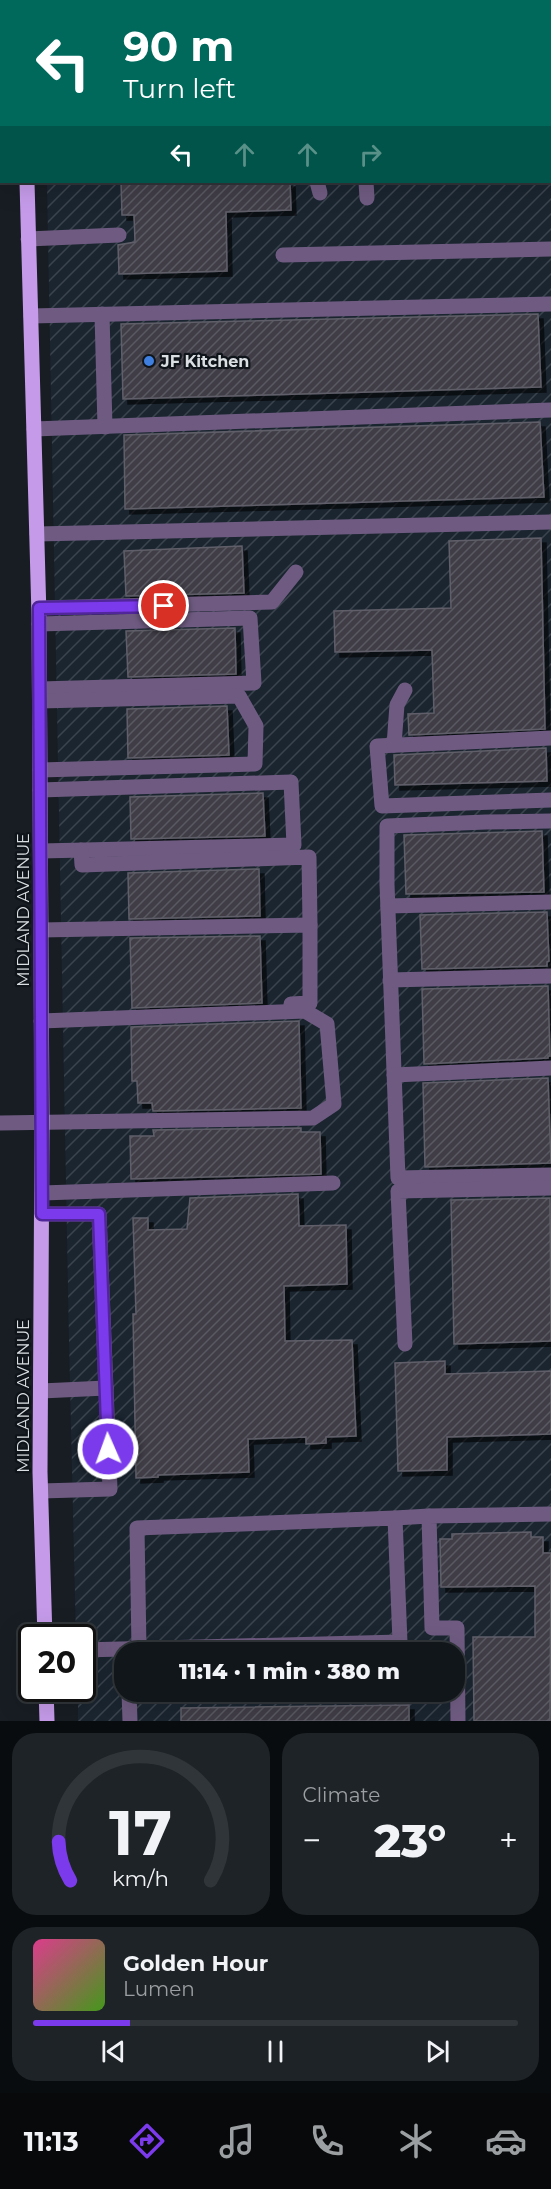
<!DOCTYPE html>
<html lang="en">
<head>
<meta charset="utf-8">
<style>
  body { margin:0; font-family:Montserrat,sans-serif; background:#1e2327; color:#f1f3f6; height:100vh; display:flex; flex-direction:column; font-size:22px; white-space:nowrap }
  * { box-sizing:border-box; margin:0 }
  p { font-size:20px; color:#9c9fa2 }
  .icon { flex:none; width:33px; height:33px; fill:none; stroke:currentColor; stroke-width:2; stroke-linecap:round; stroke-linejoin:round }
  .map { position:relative; height:1721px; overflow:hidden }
  .drawer { display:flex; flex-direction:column; gap:12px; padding:12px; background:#090c0e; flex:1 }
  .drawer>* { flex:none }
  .top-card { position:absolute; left:0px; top:0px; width:552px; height:183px; box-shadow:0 6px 24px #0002,0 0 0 2px #303539; background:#00695c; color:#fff; overflow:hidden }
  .speed { position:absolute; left:18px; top:1624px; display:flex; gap:12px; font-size:30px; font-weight:700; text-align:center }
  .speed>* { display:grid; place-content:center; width:78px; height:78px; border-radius:50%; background:#11161a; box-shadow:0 6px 24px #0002,0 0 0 2px #303539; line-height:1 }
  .speed .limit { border:3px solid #111; border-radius:9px; background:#fff; color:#111 }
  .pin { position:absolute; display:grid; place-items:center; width:51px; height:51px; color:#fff; margin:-26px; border:3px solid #fff; border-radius:50%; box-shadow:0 2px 6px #0007 }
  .me { position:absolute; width:66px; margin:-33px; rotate:358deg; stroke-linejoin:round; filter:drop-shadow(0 0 4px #0008) }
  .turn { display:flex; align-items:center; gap:21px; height:126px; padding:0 24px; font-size:27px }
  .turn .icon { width:78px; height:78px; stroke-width:2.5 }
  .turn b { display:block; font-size:42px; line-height:51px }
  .lanes { display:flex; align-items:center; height:57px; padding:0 24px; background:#0003; justify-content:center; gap:30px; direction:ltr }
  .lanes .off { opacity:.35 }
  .big { font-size:45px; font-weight:800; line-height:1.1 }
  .drawer .card { flex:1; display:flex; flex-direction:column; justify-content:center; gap:9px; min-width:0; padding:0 21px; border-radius:24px; background:#1e2327 }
  .drawer .dial { align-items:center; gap:0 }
  .dial svg { height:156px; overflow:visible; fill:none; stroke:#303539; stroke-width:7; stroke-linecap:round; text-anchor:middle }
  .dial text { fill:#f1f3f6; stroke:none }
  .song { display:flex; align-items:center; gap:18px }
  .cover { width:72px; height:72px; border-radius:9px; background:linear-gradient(135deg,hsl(330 70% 55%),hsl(100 70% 35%)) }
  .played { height:6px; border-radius:3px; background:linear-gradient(90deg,#7c3aed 20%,#303539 20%) }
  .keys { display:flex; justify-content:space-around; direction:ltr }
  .heat { display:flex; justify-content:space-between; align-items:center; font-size:33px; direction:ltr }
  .drawer .tiles { flex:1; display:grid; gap:12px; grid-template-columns:1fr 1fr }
  .card:last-child { grid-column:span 2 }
  .trip { position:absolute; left:114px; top:1642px; width:351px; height:60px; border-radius:24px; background:#11161a; box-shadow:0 6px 24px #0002,0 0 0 2px #303539; font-weight:800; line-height:60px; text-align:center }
  .dock { display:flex; height:96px; justify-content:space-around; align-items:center; background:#07090a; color:#9c9fa2 }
  .dock .icon { width:42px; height:42px }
  .dock .on { color:#7c3aed }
  .dock b { font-size:27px; color:#f1f3f6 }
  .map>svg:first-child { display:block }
  .industrial { fill:url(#industrial-furrows); fill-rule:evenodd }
  .building { fill:url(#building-hatch); stroke:#605f69; stroke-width:1.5; filter:url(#shadow) }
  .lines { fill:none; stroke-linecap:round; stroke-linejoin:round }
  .minor { stroke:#6f5b81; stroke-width:15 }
  .major { stroke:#c59be9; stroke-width:15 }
  .route-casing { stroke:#51269a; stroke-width:15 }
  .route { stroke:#7c3aed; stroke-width:10 }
  .shop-dot { fill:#3f7fe0; stroke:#0e141a; stroke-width:2 }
  .labels { text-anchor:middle; stroke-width:4.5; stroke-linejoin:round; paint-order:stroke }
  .poi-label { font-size:16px; font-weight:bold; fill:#dadfe3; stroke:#0e141a; text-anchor:start }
  .street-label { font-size:16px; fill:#dadfe3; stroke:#0e141a }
</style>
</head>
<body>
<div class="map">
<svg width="551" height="1721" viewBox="0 0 551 1721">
  <defs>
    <pattern id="industrial-furrows" width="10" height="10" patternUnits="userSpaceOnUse" patternTransform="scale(1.5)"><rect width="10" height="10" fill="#1a2530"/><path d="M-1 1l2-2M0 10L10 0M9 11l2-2" fill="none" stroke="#3b444e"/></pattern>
    <pattern id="building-hatch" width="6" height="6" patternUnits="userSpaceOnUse" patternTransform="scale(1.5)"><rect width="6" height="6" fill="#3f3e47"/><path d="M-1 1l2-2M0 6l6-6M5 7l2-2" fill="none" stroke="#5a5961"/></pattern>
    <filter id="shadow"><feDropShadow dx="5" dy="5" stdDeviation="0" flood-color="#0009"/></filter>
  </defs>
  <rect width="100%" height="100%" fill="#171d23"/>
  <path class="industrial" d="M45,0H551V1721H78V1689H82V1638H76L69,1339L47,182H550V2ZM124,1653H454V1692H124Z"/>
  <g class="building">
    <path d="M121,182H290L291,210L226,212L227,271L119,274L118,245L135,242L134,215H122Z"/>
    <path d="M538,314L541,387L123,399L121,324Z"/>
    <path d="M540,422L544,497L125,509L124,435Z"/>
    <path d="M541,538L545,729L409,735L408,714L434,713L432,650L335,652L334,611L451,608L449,541Z"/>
    <path d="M242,546L244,593L126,596L124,551Z"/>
    <path d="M235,628L236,674L128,677L126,631Z"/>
    <path d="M227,706L229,755L128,758L127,709Z"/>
    <path d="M546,748L547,781L395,785L394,755Z"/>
    <path d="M263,793L265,836L131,839L130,797Z"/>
    <path d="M542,831L544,892L406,894L404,835Z"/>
    <path d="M259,869L260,916L129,919L128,873Z"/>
    <path d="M547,912L549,961L547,962V966L422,969L420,915Z"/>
    <path d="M260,936L262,1003L132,1008L130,938Z"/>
    <path d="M548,986L550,1056H548V1058L424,1064L422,989Z"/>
    <path d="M299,1021L301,1108L153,1111L152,1103H138L137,1081H132L131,1027Z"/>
    <path d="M548,1078L551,1163L425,1167L423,1083Z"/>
    <path d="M301,1128V1132H320L321,1174L131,1179L130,1136H154L153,1130Z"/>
    <path d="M298,1194L299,1226L346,1225L347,1284L284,1286L285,1341L352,1340L356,1436L326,1437V1443L306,1444V1437L248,1439L249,1472L158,1475V1477L136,1478L133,1314H136L133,1218H148V1230L187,1229L190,1198Z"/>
    <path d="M550,1198L551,1341L454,1344L451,1200Z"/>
    <path d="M445,1361V1374L551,1371V1434L447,1437V1470L398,1471L395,1363Z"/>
    <path d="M531,1532V1537H543V1553H551L550,1721H474L473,1637H535V1586L441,1587L440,1539H452V1534Z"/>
    <path d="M409,1705V1721H181V1708Z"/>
  </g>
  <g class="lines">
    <g class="minor">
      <path d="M91,0V2"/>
      <path d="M550,38H551"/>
      <path d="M550,71H551"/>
      <path d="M317,182L320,193"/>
      <path d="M366,182L367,198"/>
      <path d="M28,239L119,235"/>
      <path d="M283,255L551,249"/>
      <path d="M102,314L105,427"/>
      <path d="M31,316L551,304"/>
      <path d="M34,429L551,410"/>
      <path d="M37,534L551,522"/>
      <path d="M39,608L272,602L296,572"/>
      <path d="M39,624L250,618L254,683L40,689"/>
      <path d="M40,701L239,696L256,726L255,764L40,770"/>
      <path d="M551,738L377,746L382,806L551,800"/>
      <path d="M394,745L397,705L405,690"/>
      <path d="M40,790L291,782L294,845L41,851"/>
      <path d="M551,821L486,822L387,826V884L398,1178L551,1175"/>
      <path d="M81,850L82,865L309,857L310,925"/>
      <path d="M388,906L551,902"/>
      <path d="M41,930L310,925V1003L291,1004"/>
      <path d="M390,980L551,976"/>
      <path d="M394,1075L551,1068"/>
      <path d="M0,1123L313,1118L334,1104L327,1024L305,1011L41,1021"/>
      <path d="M42,1193L333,1183"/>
      <path d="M405,1344L398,1191L551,1188"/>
      <path d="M41,1391L106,1388"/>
      <path d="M41,1491L110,1489L99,1214H42"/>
      <path d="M395,1518L429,1516"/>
      <path d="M82,1650L400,1642L395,1518L137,1528L139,1649"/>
      <path d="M129,1692L130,1721"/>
      <path d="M458,1721L457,1628H432L429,1516L551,1514"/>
    </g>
    <g class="major">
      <path d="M22,0V2"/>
      <path d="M27,182L39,616L42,1122L40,1472L45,1638"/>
      <path d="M46,1689L47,1721"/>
    </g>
  </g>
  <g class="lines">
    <g class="route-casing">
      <path id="route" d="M108,1449L99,1214H42L39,608L164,606"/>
    </g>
    <use href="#route" class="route"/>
  </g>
  <circle class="shop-dot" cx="149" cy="361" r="6"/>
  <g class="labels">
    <g class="poi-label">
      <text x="161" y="367">JF Kitchen</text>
    </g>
    <g class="street-label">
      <text transform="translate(23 910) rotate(-90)" y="6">MIDLAND AVENUE</text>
      <text transform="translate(23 1396) rotate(-90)" y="6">MIDLAND AVENUE</text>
    </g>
  </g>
</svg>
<div class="speed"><div class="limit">20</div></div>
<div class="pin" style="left:164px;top:606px;background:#d93025"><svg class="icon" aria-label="arrive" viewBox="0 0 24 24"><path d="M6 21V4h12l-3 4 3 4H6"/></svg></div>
<svg class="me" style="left:108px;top:1449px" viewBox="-20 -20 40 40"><circle r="17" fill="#7c3aed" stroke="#fff" stroke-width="3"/><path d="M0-11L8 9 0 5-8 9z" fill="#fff"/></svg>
<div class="trip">11:14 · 1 min · 380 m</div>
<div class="top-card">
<div class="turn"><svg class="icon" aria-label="left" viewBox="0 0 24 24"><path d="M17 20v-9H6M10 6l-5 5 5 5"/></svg><div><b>90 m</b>Turn left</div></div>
<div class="lanes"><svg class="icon" aria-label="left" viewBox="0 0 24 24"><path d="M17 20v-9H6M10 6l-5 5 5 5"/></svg><svg class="icon off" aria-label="ahead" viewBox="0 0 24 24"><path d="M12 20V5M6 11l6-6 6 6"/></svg><svg class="icon off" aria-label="ahead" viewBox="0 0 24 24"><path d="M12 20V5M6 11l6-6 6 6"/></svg><svg class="icon off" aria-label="right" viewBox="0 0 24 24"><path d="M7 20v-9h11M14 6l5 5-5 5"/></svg></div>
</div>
</div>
<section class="drawer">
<div class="tiles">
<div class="card dial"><svg viewBox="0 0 100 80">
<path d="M14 69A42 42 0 1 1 86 69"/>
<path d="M14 69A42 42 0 0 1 8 49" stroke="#7c3aed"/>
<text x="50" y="56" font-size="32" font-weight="700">17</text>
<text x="50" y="72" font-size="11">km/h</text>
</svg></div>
<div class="card"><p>Climate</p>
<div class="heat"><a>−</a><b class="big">23°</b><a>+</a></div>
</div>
<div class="card">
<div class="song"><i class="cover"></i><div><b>Golden Hour</b><p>Lumen</p></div></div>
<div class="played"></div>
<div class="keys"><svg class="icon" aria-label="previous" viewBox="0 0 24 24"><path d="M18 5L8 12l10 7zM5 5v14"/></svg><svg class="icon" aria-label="pause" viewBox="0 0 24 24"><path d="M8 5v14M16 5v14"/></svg><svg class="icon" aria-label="next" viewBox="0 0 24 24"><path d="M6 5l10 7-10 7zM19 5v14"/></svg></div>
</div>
</div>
</section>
<nav class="dock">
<b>11:13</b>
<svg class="icon on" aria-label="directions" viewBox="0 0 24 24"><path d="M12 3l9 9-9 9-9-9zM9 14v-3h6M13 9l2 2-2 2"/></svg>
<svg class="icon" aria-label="music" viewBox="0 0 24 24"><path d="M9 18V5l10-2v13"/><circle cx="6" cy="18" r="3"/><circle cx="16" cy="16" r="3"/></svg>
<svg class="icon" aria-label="phone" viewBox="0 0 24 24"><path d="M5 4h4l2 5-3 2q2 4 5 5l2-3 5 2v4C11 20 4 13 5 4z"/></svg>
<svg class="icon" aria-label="climate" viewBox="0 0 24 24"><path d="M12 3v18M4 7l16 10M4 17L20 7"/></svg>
<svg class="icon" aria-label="car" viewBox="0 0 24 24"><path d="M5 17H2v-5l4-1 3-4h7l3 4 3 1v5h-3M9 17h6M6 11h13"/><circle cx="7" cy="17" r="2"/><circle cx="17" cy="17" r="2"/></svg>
</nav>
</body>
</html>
